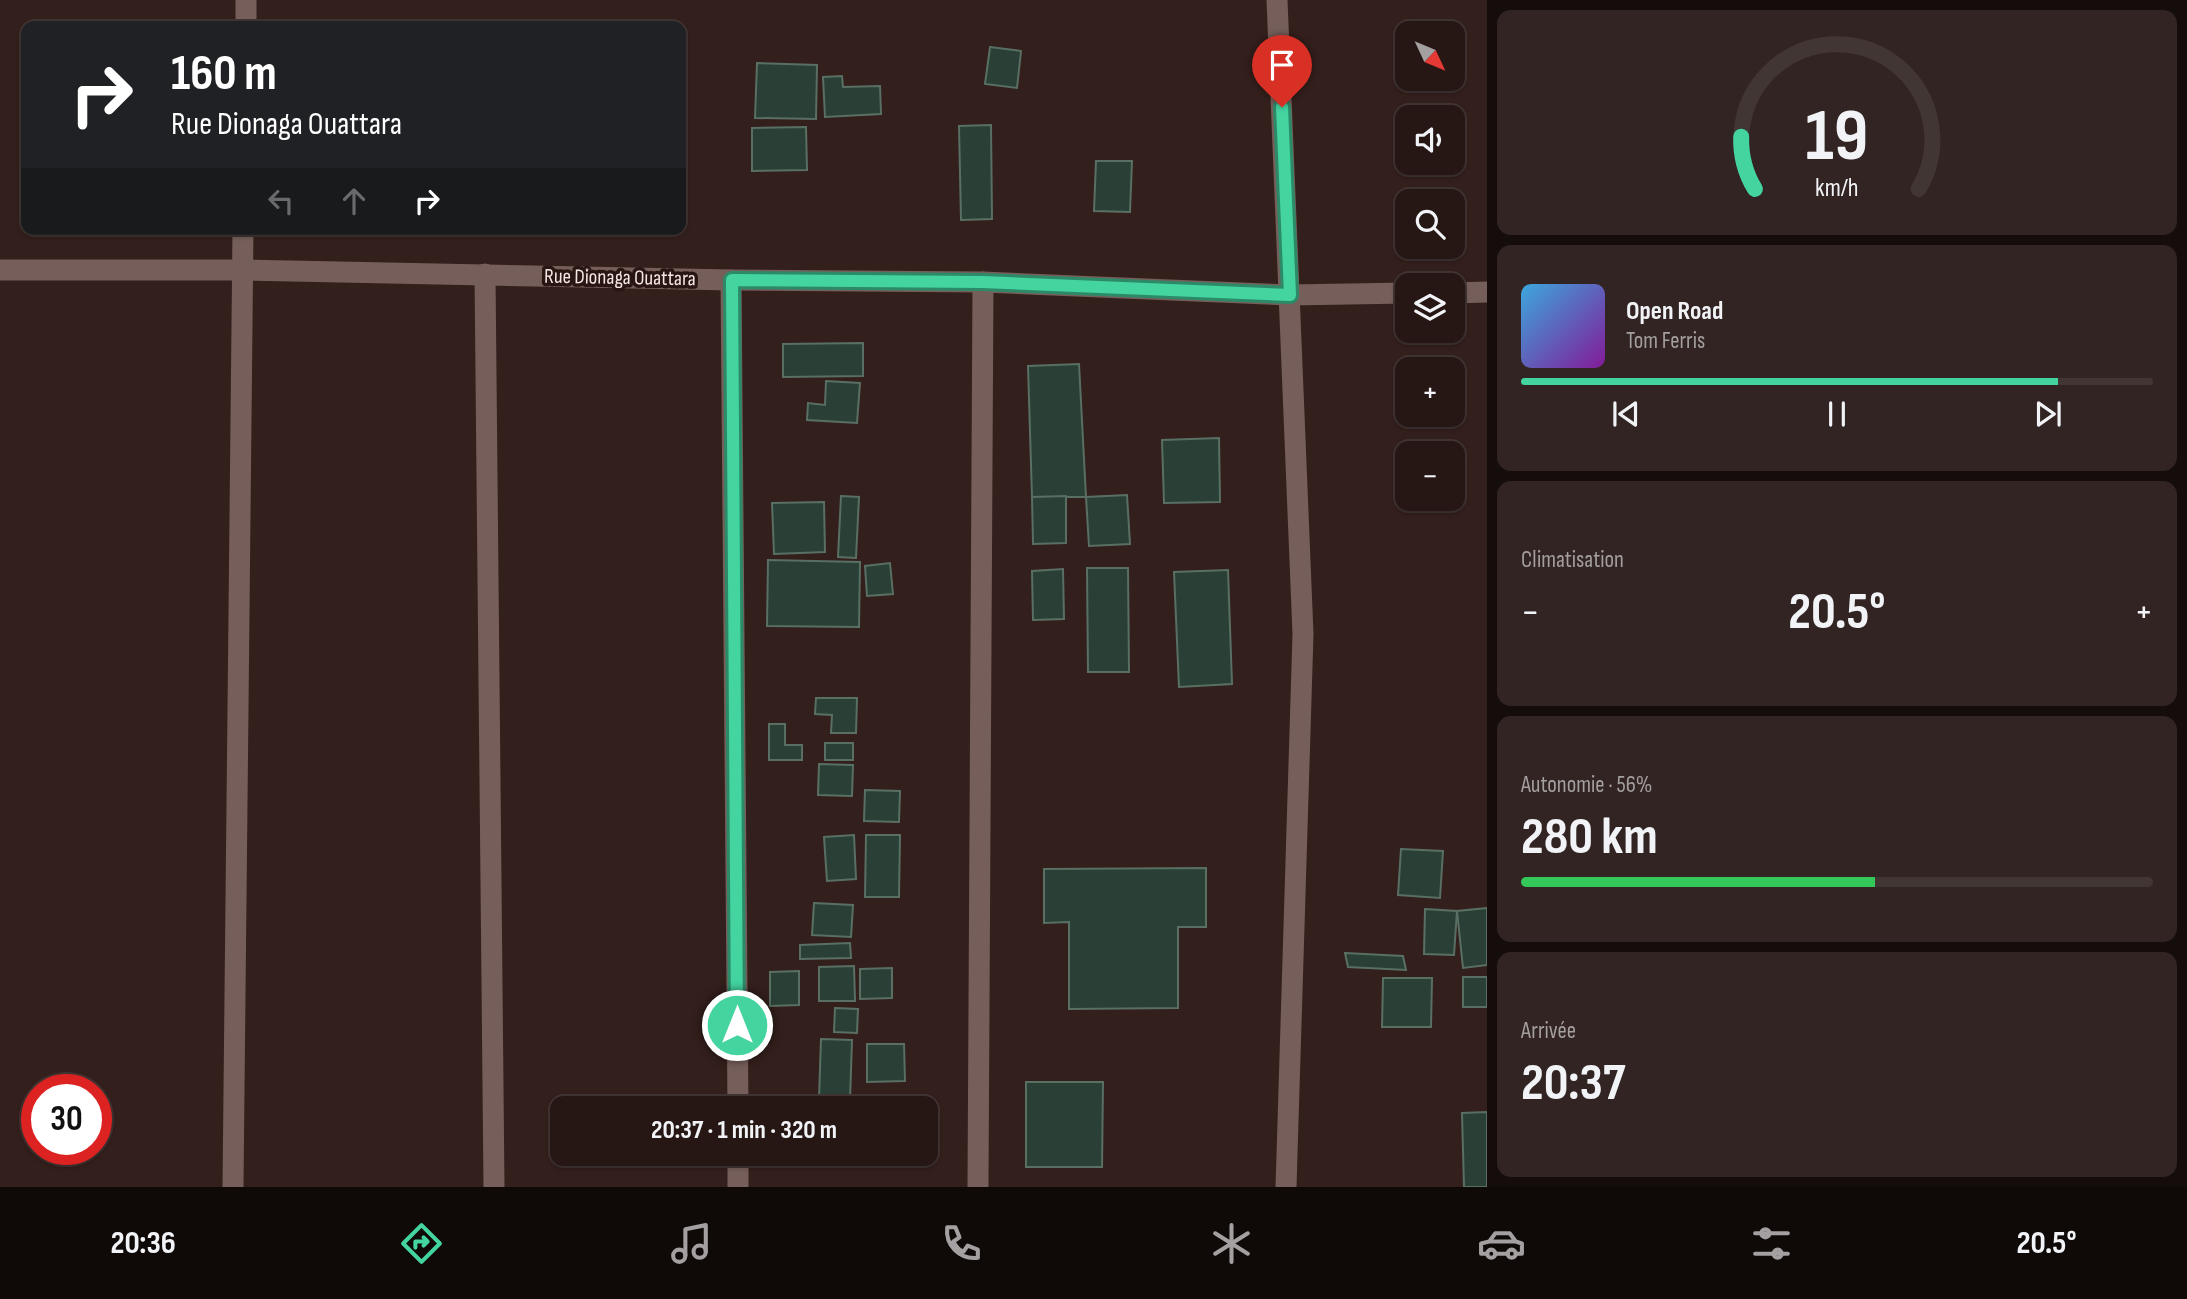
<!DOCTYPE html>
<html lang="fr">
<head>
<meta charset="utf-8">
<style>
  body { margin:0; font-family:"Sofia Sans Condensed",sans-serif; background:#322422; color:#f1f3f6; height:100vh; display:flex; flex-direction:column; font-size:26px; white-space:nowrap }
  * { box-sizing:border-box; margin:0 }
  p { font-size:23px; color:#a49fa0 }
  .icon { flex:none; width:38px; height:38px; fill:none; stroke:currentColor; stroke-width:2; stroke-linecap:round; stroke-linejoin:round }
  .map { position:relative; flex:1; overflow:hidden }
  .side { display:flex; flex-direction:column; gap:10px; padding:10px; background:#150d0c; width:700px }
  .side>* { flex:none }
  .guide { position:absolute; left:21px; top:21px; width:665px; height:214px; border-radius:14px; box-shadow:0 2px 5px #0004,0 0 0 2px #423634; background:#202124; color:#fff; overflow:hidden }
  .needle { width:46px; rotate:134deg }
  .controls { position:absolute; left:1395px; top:21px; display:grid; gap:14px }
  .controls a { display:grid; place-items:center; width:70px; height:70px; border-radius:14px; background:#261715; box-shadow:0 2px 5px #0004,0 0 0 2px #423634; font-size:35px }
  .speed { position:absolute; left:21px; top:1074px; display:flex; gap:14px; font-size:35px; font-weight:700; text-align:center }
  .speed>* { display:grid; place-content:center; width:91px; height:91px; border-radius:50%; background:#261715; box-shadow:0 2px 5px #0004,0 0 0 2px #423634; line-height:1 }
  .speed .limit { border:10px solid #d22; background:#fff; color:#111 }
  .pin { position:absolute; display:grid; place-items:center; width:60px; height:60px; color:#fff; margin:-72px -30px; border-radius:50% 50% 50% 0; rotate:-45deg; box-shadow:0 0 7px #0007 }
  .pin .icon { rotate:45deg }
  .me { position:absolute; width:77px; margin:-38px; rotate:0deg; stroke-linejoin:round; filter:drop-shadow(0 0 5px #0008) }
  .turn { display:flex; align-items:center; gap:24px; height:147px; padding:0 35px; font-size:32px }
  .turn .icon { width:91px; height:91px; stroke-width:2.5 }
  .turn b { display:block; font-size:49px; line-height:60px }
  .lanes { display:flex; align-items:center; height:66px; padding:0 35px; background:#0003; justify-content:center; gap:35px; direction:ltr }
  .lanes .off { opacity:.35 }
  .big { font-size:52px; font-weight:700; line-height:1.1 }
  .side .widget { flex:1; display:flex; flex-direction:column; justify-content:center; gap:10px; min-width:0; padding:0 24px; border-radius:14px; background:#322422 }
  .side .dial { align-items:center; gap:0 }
  .dial svg { height:182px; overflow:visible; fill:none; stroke:#423634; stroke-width:7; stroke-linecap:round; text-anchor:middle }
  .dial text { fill:#f1f3f6; stroke:none }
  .song { display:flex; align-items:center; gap:21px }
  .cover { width:84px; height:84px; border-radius:10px; background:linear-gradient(135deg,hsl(200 70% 55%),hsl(290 70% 35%)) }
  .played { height:7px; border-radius:4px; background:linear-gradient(90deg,#43d4a0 85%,#423634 85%) }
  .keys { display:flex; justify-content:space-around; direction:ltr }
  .heat { display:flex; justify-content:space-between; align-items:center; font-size:38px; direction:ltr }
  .charge { height:10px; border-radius:5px; background:linear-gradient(90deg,#34c759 56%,#423634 0) }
  .trip { position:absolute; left:550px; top:1096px; width:388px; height:70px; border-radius:14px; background:#261715; box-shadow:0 2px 5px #0004,0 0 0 2px #423634; font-weight:700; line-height:70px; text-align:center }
  .tabs { display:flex; height:112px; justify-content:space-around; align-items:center; background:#0f0908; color:#a49fa0 }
  .tabs .icon { width:49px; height:49px }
  .tabs .selected { color:#43d4a0 }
  .tabs b { font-size:32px; color:#f1f3f6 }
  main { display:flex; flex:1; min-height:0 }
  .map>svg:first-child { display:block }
  .building { fill:#2a3f36; stroke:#596f64; stroke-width:2 }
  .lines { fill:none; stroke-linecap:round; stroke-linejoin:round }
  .minor { stroke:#765f5a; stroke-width:21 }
  .route-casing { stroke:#2c8a68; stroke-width:18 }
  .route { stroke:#43d4a0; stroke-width:12 }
  .labels { text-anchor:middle; stroke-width:7; stroke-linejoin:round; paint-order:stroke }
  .street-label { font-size:21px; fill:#f4e6e4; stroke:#291613 }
</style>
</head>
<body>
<main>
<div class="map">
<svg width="1487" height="1187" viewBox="0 0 1487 1187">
  <rect width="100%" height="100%" fill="#331f1c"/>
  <g class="building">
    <path d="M990,47L1021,51L1017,88L985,84Z"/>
    <path d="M757,63L817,65L816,119L755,118Z"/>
    <path d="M842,76L843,87L880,86L881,114L825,117L823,77Z"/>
    <path d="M991,125L992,219L961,220L959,126Z"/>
    <path d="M806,127L807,170L752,171V128Z"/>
    <path d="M1096,161H1132L1130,212L1094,211Z"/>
    <path d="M863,343V376L783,377V344Z"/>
    <path d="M1079,364L1086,497H1032L1028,366Z"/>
    <path d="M826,381L860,383L857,423L807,420L808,403L825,405Z"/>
    <path d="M1219,438L1220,502L1164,503L1162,440Z"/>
    <path d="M1127,495L1130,544L1089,546L1086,497Z"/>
    <path d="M841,496L859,497L856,558L838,557Z"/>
    <path d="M1066,496V543L1033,544L1032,497Z"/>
    <path d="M824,502L825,552L774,554L772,503Z"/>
    <path d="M768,560L860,562L859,627L767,626Z"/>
    <path d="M890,563L893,594L867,596L865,566Z"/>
    <path d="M1087,568H1128L1129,672H1088Z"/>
    <path d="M1063,569L1064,619L1033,620L1032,571Z"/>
    <path d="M1228,570L1232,684L1179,687L1174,572Z"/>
    <path d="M816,698H857L856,733H831L832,715L815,714Z"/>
    <path d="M769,724H785V745H802V760H769Z"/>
    <rect x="825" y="743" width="28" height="17"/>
    <path d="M819,764L853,765L852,796L818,795Z"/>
    <path d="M865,790L900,791L899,822L864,821Z"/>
    <path d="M854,835L856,879L827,881L824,837Z"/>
    <path d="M866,835H900L899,897H865Z"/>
    <path d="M1401,849L1443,851L1440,898L1398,895Z"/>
    <path d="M1206,868V927H1178V1008L1069,1009V922L1044,923V869Z"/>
    <path d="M814,903L853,905L851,937L812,935Z"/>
    <path d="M1487,908V965L1463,968L1457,911Z"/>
    <path d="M1425,909L1457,911L1454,955L1424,954Z"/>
    <path d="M850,943L851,958L800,959V945Z"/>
    <path d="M1345,953L1403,956L1406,970L1348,967Z"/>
    <path d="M854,966L855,1001H819V967Z"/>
    <path d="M892,968V998L860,999V969Z"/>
    <path d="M799,971V1005L770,1006V972Z"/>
    <rect x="1463" y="977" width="24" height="30"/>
    <path d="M1383,978H1432L1431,1027H1382Z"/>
    <path d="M835,1008L858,1009L857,1033L834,1032Z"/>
    <path d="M821,1039L852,1040L850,1100L819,1099Z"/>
    <path d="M867,1044H904L905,1081L867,1082Z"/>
    <path d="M1026,1082H1103L1102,1167H1026Z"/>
    <path d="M1487,1112V1187H1464L1462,1113Z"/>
  </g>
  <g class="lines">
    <g class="minor">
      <path d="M1277,0L1303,634L1286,1187"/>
      <path d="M246,26V0"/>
      <path d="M0,270H242L731,280L983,282L1290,295L1407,293"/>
      <path d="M485,274L494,1187"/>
      <path d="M731,280L738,1108"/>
      <path d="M1452,293L1487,292"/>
      <path d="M738,1153V1187"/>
      <path d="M233,1187L243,229"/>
      <path d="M978,1187L983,282"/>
    </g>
  </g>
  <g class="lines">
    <g class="route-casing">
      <path id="route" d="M737,1025L732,280L983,282L1290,295L1282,107"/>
    </g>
    <use href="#route" class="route"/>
  </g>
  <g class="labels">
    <g class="street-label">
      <text transform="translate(620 277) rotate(1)" y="7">Rue Dionaga Ouattara</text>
    </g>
  </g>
</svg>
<div class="controls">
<a><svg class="needle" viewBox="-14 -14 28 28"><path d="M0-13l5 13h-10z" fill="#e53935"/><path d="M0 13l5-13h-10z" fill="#a49fa0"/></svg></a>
<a><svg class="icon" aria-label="sound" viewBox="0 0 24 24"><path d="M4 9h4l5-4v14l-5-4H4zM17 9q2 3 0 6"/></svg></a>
<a><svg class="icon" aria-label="search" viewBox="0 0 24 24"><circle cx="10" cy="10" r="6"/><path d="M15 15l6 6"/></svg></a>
<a><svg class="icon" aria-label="layers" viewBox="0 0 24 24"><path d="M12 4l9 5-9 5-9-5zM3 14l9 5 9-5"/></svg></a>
<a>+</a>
<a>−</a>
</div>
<div class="speed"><div class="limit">30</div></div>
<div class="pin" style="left:1282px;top:107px;background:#d93025"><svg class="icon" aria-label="arrive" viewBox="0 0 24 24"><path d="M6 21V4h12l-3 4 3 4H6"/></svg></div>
<svg class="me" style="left:737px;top:1025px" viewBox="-20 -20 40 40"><circle r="17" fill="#43d4a0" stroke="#fff" stroke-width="3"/><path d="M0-11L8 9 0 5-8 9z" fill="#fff"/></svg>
<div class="trip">20:37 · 1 min · 320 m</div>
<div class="guide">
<div class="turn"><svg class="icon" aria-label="right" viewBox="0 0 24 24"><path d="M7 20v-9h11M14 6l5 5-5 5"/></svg><div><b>160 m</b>Rue Dionaga Ouattara</div></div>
<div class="lanes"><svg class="icon off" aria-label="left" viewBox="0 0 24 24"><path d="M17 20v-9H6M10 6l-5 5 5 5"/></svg><svg class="icon off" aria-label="ahead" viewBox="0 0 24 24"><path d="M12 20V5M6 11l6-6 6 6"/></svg><svg class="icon" aria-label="right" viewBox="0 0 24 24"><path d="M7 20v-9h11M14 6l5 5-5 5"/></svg></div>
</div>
</div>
<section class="side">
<div class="widget dial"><svg viewBox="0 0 100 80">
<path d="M14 69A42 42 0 1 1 86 69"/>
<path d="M14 69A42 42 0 0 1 8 46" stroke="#43d4a0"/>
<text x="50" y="56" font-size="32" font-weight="700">19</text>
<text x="50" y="72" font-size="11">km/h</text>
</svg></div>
<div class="widget">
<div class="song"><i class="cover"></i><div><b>Open Road</b><p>Tom Ferris</p></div></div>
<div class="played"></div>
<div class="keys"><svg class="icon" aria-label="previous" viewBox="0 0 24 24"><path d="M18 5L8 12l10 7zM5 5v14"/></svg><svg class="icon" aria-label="pause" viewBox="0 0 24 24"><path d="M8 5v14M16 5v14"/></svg><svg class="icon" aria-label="next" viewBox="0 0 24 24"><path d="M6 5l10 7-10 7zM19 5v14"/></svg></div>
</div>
<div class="widget"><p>Climatisation</p>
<div class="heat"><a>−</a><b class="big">20.5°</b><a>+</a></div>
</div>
<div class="widget"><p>Autonomie · 56%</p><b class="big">280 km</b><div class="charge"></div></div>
<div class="widget"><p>Arrivée</p><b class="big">20:37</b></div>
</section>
</main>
<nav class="tabs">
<b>20:36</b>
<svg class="icon selected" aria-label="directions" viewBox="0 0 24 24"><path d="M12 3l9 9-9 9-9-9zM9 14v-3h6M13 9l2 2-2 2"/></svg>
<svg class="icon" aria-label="music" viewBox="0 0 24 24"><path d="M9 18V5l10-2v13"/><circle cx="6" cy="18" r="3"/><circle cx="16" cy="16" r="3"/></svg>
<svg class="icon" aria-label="phone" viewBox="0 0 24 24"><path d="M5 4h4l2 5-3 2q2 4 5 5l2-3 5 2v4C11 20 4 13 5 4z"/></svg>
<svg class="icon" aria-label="climate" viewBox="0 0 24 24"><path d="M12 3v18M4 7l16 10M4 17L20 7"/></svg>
<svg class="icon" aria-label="car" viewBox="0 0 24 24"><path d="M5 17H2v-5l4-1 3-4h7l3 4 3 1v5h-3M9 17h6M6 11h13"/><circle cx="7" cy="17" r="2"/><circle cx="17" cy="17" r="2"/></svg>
<svg class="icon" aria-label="filters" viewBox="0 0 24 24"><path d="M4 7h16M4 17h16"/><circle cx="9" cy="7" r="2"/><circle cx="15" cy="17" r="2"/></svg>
<b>20.5°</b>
</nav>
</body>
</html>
